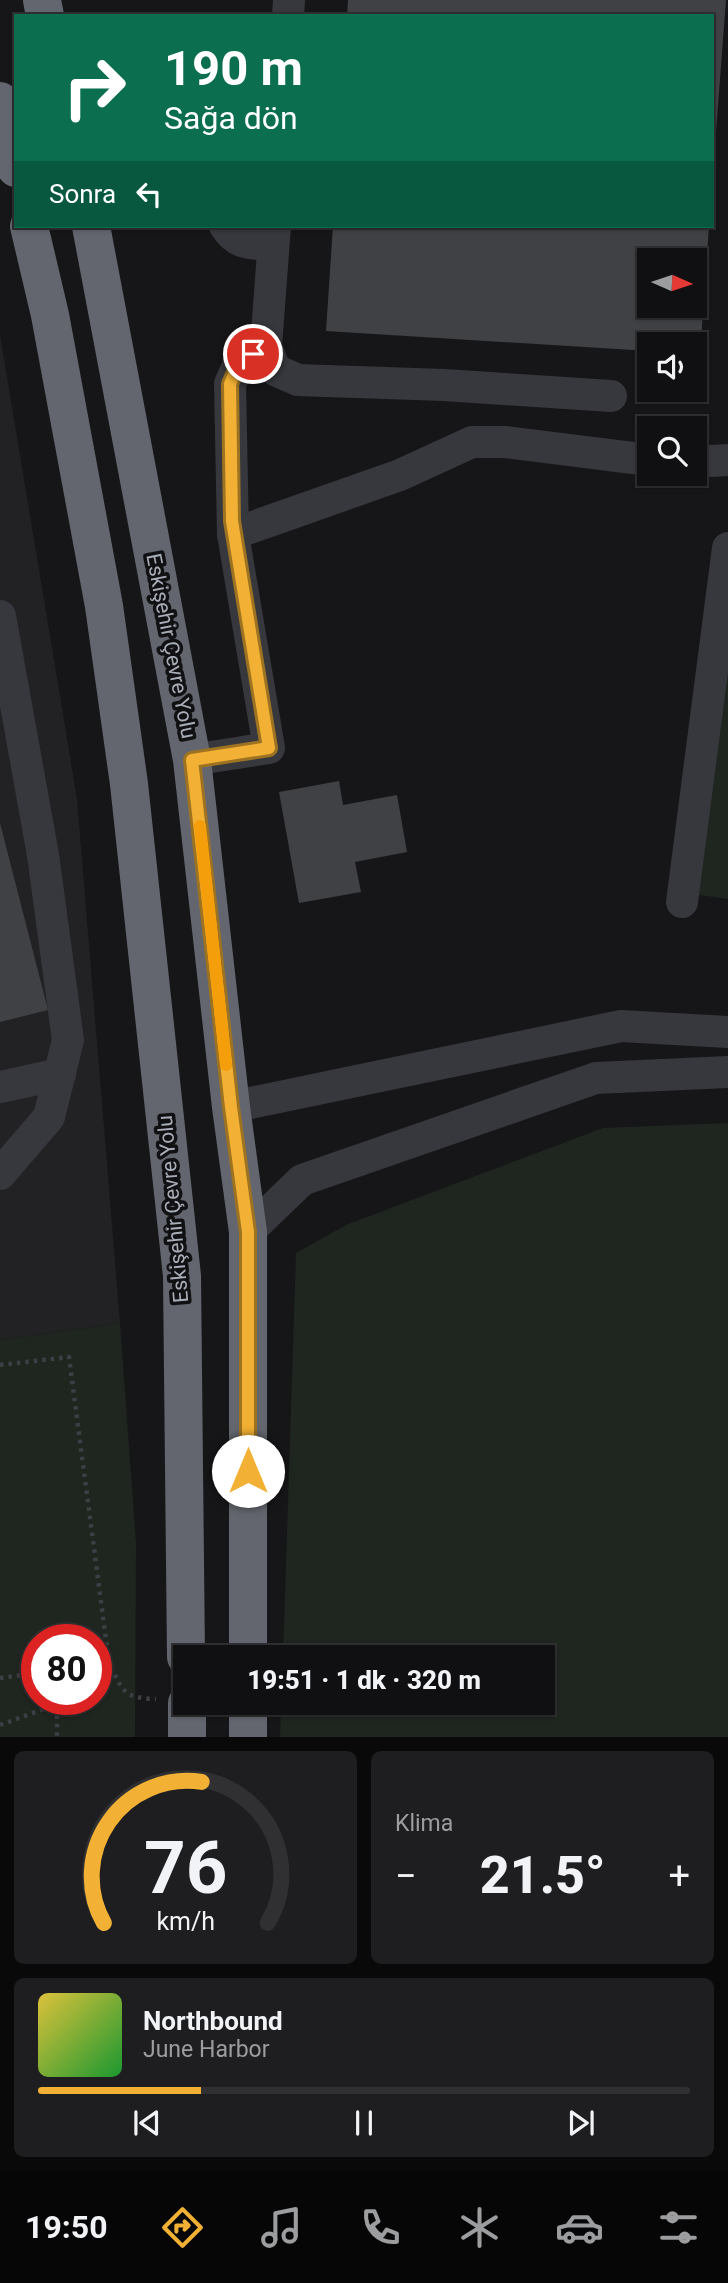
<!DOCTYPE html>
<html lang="tr">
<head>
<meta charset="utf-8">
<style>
  body { margin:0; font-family:Roboto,sans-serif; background:#1e1e20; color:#f1f3f6; height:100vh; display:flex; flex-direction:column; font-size:26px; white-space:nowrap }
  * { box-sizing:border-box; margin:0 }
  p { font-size:23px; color:#9c9d9f }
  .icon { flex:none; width:38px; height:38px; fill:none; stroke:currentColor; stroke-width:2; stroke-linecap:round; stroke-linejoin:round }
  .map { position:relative; height:1737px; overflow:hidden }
  .side { display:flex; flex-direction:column; gap:14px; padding:14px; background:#09090a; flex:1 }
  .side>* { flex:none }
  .top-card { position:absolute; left:14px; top:14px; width:700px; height:214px; border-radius:0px; box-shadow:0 2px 5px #0004,0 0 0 2px #303032; background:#0b6e4f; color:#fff; overflow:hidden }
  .needle { width:46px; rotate:93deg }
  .fabs { position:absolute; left:637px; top:248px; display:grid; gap:14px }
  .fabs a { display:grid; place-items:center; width:70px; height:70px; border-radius:0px; background:#101012; box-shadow:0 2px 5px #0004,0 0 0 2px #303032; font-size:35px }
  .speed { position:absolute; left:21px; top:1624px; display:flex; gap:14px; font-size:35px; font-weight:700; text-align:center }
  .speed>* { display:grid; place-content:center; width:91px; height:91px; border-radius:50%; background:#101012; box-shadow:0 2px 5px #0004,0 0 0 2px #303032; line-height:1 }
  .speed .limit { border:10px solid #d22; background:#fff; color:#111 }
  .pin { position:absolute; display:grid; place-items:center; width:60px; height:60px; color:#fff; margin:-30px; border:4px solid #fff; border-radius:50%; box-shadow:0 2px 7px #0007 }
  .me { position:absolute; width:77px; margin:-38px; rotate:0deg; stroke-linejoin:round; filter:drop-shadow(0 0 5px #0008) }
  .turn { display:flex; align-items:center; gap:24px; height:147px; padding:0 35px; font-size:32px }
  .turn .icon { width:91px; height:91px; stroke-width:2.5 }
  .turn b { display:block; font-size:49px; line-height:60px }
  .then { display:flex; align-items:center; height:66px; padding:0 35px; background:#0003; gap:14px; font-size:26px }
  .big { font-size:52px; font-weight:800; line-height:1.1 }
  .side .widget { flex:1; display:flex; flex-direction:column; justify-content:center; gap:10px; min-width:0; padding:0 24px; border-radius:10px; background:#1e1e20 }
  .side .dial { align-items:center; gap:0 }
  .dial svg { height:182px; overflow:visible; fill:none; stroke:#303032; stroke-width:7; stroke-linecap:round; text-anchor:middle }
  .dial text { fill:#f1f3f6; stroke:none }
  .song { display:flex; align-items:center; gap:21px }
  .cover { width:84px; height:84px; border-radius:10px; background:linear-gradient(135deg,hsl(50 70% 55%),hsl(130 70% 35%)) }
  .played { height:7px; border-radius:4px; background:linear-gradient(90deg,#f2b134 25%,#303032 25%) }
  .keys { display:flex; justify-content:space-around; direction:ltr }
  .heat { display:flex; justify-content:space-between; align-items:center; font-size:38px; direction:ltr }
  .side .tiles { flex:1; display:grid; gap:14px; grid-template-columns:1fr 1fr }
  .widget:last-child { grid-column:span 2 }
  .trip { position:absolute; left:173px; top:1645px; width:382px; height:70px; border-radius:0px; background:#101012; box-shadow:0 2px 5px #0004,0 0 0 2px #303032; font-weight:800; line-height:70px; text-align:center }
  .tab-bar { display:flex; height:112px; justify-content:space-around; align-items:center; background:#060607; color:#9c9d9f }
  .tab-bar .icon { width:49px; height:49px }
  .tab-bar .selected { color:#f2b134 }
  .tab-bar b { font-size:32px; color:#f1f3f6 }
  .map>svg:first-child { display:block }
  .built { fill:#222225 }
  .green { fill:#1e261f; fill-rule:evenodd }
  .building { fill:#404145; fill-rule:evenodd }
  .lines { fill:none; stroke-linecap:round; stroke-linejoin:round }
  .path { stroke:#3d3f44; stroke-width:4.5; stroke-dasharray:3.5 5; stroke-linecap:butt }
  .minor { stroke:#37383d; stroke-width:32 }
  .highway { stroke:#63666e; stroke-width:38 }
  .route-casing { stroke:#9d7322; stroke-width:18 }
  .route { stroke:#f2b134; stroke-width:12 }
  .slow { stroke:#f59e0b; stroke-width:12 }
  .labels { text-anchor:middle; stroke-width:7; stroke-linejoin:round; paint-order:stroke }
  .street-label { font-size:21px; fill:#a8adb8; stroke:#111113 }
</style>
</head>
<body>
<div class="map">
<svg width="728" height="1737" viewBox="0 0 728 1737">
  <rect width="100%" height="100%" fill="#161618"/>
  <path class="built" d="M0,335L77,799L120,1323L0,1340Z"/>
  <g class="green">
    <path d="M728,630V899L693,894Z"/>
    <path d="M728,1123V1737H280L281,1703H542V1657H283L296,1253L346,1225L603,1128Z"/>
    <path d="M120,1323L136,1543L135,1737H0V1340ZM37,1640H96V1699H37Z"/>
  </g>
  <g class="building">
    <path d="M348,0H726L714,158H712V16H347Z"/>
    <path d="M333,226H709L700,354H695V345H649V351L326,331ZM649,261H695V306H649Z"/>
    <path d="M339,781L343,805L397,795L407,852L355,862L361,892L299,903L279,792Z"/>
    <path d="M0,823L48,1010L0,1022Z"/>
  </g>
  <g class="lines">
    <g class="path">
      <path d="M0,1365L69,1357L109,1663C123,1691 123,1698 156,1699"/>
      <path d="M96,1665L109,1663"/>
      <path d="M0,1678L37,1673"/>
      <path d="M43,1699L44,1709L57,1705V1737"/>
      <path d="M0,1725L44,1709"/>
    </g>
    <g class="minor">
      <path d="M288,16L289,0"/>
      <path d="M225,226C238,246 251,243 273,245"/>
      <path d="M275,226L266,346L275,370L298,380L444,385L611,396"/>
      <path d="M695,462L728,460"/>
      <path d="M233,534L230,384L240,361L266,346"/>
      <path d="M0,616L43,855L68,1040L49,1117L0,1174"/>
      <path d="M192,760L269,748L233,534L400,475L472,442H504L649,460"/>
      <path d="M682,902L728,548"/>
      <path d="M0,1087L60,1074"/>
      <path d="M231,1107L621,1026L728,1032"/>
      <path d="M248,1232L302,1180L596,1078L728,1072"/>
    </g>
    <g class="highway">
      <path d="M42,0L45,16"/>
      <path d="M0,101L16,168"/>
      <path d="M29,226L50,315L104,606L129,784L182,1276L186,1657"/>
      <path d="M91,226L192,760L231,1107L248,1232V1657"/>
      <path d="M187,1703V1737"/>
      <path d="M248,1703V1737"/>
    </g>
  </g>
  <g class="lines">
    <g class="route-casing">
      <path id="route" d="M248,1471V1232L231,1107L192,760L269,748L232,521L230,384L240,361L253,354"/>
    </g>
    <use href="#route" class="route"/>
    <path class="slow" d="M200,826L226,1065"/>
  </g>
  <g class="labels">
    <g class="street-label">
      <text transform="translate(171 646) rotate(79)" y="7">Eskişehir Çevre Yolu</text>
      <text transform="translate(173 1209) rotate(-95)" y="7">Eskişehir Çevre Yolu</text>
    </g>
  </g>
</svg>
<div class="fabs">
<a><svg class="needle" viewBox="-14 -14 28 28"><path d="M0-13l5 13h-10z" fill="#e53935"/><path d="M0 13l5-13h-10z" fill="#9c9d9f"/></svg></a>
<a><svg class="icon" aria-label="sound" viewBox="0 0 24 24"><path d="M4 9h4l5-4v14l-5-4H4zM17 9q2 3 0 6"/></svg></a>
<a><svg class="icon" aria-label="search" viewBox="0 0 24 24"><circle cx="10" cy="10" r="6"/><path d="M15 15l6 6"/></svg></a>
</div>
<div class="speed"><div class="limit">80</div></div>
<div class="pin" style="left:253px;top:354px;background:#d93025"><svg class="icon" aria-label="arrive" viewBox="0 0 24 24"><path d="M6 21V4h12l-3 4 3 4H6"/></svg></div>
<svg class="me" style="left:248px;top:1471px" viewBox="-20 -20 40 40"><circle r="19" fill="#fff"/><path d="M0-13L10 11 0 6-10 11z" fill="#f2b134"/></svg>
<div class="trip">19:51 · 1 dk · 320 m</div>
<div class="top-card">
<div class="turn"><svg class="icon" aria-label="right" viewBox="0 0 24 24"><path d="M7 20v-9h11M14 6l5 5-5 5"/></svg><div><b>190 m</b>Sağa dön</div></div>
<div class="then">Sonra<svg class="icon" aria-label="left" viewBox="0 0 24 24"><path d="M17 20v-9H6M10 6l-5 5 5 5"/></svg></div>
</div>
</div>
<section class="side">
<div class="tiles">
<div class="widget dial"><svg viewBox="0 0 100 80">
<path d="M14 69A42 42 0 1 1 86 69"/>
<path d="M14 69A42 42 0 0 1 57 7" stroke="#f2b134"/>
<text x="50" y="56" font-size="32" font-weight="700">76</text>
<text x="50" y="72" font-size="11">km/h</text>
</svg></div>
<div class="widget"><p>Klima</p>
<div class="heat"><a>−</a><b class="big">21.5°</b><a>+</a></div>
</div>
<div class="widget">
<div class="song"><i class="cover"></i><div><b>Northbound</b><p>June Harbor</p></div></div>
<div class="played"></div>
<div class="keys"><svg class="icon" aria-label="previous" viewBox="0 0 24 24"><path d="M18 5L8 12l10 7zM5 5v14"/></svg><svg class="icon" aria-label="pause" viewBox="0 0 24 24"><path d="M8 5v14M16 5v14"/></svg><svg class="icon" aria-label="next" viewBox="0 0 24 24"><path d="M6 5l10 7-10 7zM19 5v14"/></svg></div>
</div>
</div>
</section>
<nav class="tab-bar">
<b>19:50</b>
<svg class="icon selected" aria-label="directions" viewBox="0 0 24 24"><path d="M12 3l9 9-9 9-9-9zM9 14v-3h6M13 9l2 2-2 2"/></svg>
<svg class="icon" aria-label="music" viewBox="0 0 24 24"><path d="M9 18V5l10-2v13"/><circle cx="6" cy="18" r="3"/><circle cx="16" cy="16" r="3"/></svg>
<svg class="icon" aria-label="phone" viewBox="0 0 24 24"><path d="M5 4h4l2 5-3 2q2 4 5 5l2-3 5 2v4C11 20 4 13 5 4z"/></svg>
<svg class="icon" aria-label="climate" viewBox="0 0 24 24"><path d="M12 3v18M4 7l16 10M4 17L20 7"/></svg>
<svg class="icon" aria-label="car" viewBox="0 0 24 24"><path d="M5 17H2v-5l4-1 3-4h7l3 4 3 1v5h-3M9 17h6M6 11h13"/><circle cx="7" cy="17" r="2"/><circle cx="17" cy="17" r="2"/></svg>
<svg class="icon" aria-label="filters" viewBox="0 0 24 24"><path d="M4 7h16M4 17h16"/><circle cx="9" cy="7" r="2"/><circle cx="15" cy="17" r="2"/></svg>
</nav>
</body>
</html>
